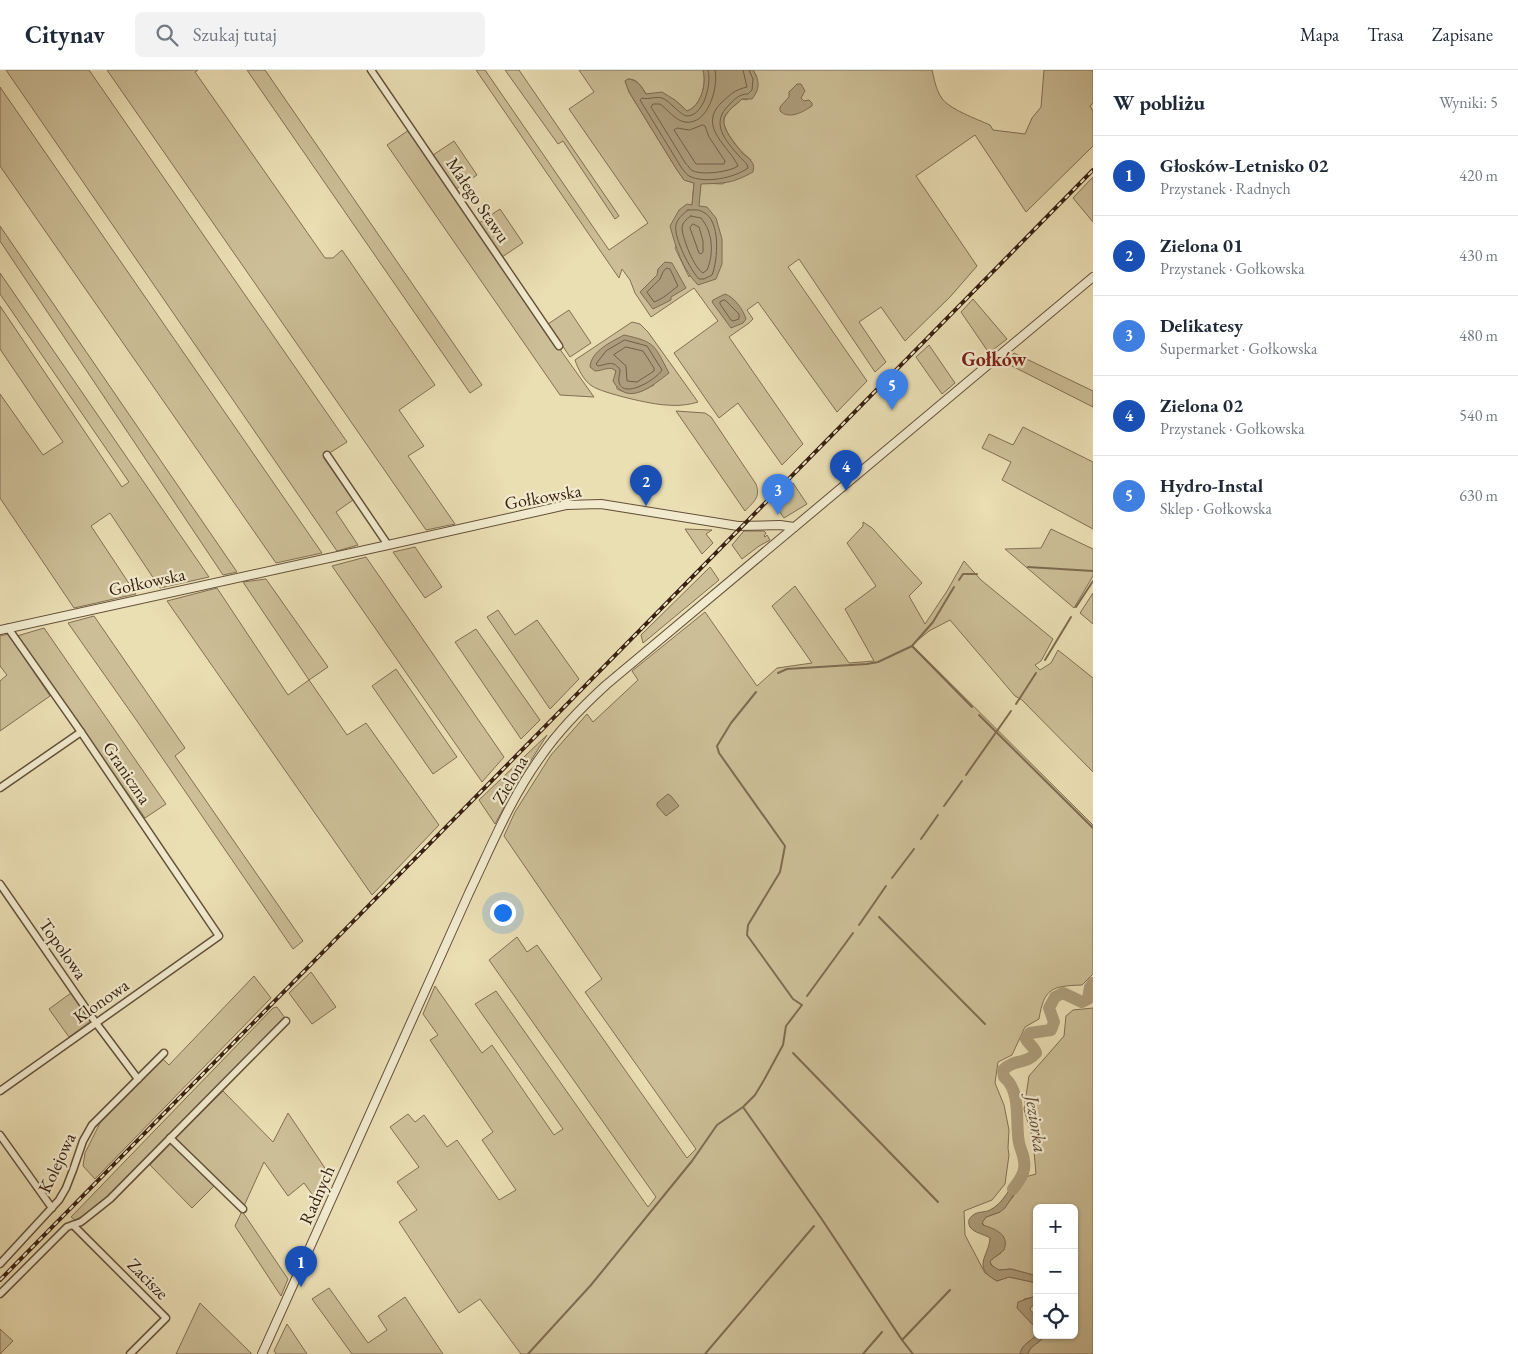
<!DOCTYPE html>
<html lang="pl">
<meta charset="utf-8">
<style>
:root{--surface:#fff;--page:#f2f2f3;--text:#1f2937;--muted:#747a83;--line:#e0e1e3;--accent:#8f2418}
body{margin:0;font-family:"EB Garamond",serif;background:var(--page);color:var(--text)}
.controls{position:absolute;right:15px;bottom:15px;display:grid;overflow:hidden;border-radius:8px;box-shadow:0 1px 4px #0004}
.controls button{width:45px;height:45px;display:grid;place-items:center;padding:0;border:0;border-bottom:1px solid var(--line);background:var(--surface);color:var(--text);font:25px sans-serif}
.you{position:absolute;left:502px;top:842px;width:18px;height:18px;margin:-12px;border:4px solid #fff;border-radius:50%;background:#1a73e8;box-shadow:0 0 0 8px #1a73e833}
.badge{display:grid;place-items:center;width:32px;height:32px;border-radius:50%;background:var(--accent);color:#fff;font-size:16px;font-weight:700}
.pin{position:absolute;translate:-50% -41px;filter:drop-shadow(0 1px 2px #0008)}
.pin::after{content:'';position:absolute;top:26px;width:18px;height:15px;background:inherit;clip-path:polygon(0 0,100% 0,50% 100%)}
.list{margin:0;padding:0;list-style:none}
h2{display:flex;justify-content:space-between;align-items:center;height:65px;margin:0;padding:0 20px;font-size:21px}
h2 small{font-size:16px;font-weight:400;color:var(--muted)}
.list li{display:grid;grid-template-columns:32px 1fr auto;gap:15px;align-items:center;box-sizing:border-box;height:80px;padding:0 20px;border-top:1px solid var(--line)}
.list b{display:block;font-size:19px;white-space:nowrap}
.list p{margin:0;font-size:16px;white-space:nowrap;color:var(--muted)}
.list em{font-size:16px;font-style:normal;color:var(--muted)}
.icon{flex:none;width:28px;height:28px;fill:none;stroke:currentColor;stroke-width:2;stroke-linecap:round;stroke-linejoin:round}
.map{position:relative;flex:none;width:1093px;height:1284px;overflow:hidden}
header{display:flex;align-items:center;gap:30px;box-sizing:border-box;height:70px;padding:0 25px;background:var(--surface);border-bottom:1px solid var(--line)}
header strong{font-size:24px}
nav{display:flex;gap:28px;margin-inline-start:auto;font-size:18px}
.search{width:350px;height:45px;background:var(--page);display:flex;align-items:center;gap:12px;box-sizing:border-box;padding:0 18px;border-radius:8px;color:var(--muted);font-size:19px}
main{display:flex}
aside{flex:1;background:var(--surface)}
.map>svg:first-child{display:block}
.green{fill:#ccbe97;stroke:#826f54;fill-rule:evenodd}
.water{fill:#ad9d7c;stroke:#7e6b51}
.lines{fill:none;stroke-linecap:round;stroke-linejoin:round}
.shore{stroke:#725e46;stroke-width:1}
.stream{stroke:#7e6b51;stroke-width:2}
.river{stroke:#ad9d7c;stroke-width:12}
.minor-casing{stroke:#645039;stroke-width:9}
.tertiary-casing{stroke:#645039;stroke-width:10}
.minor{stroke:#f1eace;stroke-width:6}
.tertiary{stroke:#f1eace;stroke-width:8}
.rail-casing{stroke:#382010;stroke-width:4}
.rail{stroke:#f1eace;stroke-width:2;stroke-dasharray:5.5;stroke-linecap:butt}
.labels{text-anchor:middle;stroke-width:4.5;stroke-linejoin:round;paint-order:stroke}
.street-label{font-size:18px;fill:#382010;stroke:#f1eace}
.water-label{font-size:19px;font-style:italic;fill:#614c36;stroke:#f1eace}
.quarter-label{font-size:20px;font-weight:bold;fill:#7a1f14;stroke:#f1eace}
</style>
<header>
<strong>Citynav</strong>
<div class="search"><svg class="icon" aria-label="search" viewBox="0 0 24 24"><circle cx="10" cy="10" r="6"/><path d="M15 15l6 6"/></svg>Szukaj tutaj</div>
<nav><a>Mapa</a><a>Trasa</a><a>Zapisane</a></nav>
</header>
<main>
<div class="map">
<svg width="1093" height="1284" viewBox="0 0 1093 1284">
<rect width="100%" height="100%" fill="#eadeb3"/>
<filter id="stains"><feTurbulence type="fractalNoise" baseFrequency=".004" numOctaves="4"/><feColorMatrix values="0 0 0 0 .2 0 0 0 0 .09 0 0 0 0 .02 0 0 0 .5 -.17"/></filter>
<radialGradient id="worn" r=".72"><stop offset=".6" stop-color="#630" stop-opacity="0"/><stop offset="1" stop-color="#630" stop-opacity=".3"/></radialGradient>
<g class="green">
<path d="M6 0H89L347 372 323 387 353 430 336 442 358 475 337 481Z"/>
<path d="M107 0H198L195 2 325 188H333L342 180 435 315 399 340 424 376 408 386 455 454 426 460Z"/>
<path d="M247 0H265L482 315 470 323Z"/>
<path d="M476 0H485L609 180 648 153 569 39 594 22 579 0H703C707 14 701 36 687 41L675 30 646 24C641 16 638 9 628 9L625 11 629 22 677 100 684 110 694 113 692 135 675 178 689 207 701 113 723 114 751 90C743 84 722 61 724 50 725 42 737 34 742 29L747 30 757 7 753 0H932C934 9 936 19 941 27 948 39 977 49 990 55L993 60 1025 64 1032 48 1041 37 1044 0H1093V33L1090 36 1093 41V76L1026 142 975 65 916 106 977 196 950 227 905 271 881 237 859 252 886 292 875 302 799 189 788 197 867 311 837 342 758 232 747 240 753 249 749 253 729 267 803 374 782 395 738 333 719 348 674 283 718 251 694 218 651 247 635 223 630 210 622 199 619 208Z"/>
<path d="M505 0H519L619 146 615 149 563 71 558 74Z"/>
<path d="M0 17 322 483 276 493 0 96Z"/>
<path d="M409 60 544 257 594 327 560 325 387 75Z"/>
<path d="M454 71 477 105 456 119 433 85Z"/>
<path d="M1093 107V152L1073 128Z"/>
<path d="M500 139 523 173 502 187 479 153Z"/>
<path d="M0 156 237 502 223 505 0 171Z"/>
<path d="M0 203 209 507 160 518 110 443 91 456 136 524 74 538 0 428V324L43 385 63 372 0 279V236L122 417 129 412 0 224Z"/>
<path d="M973 229 1007 269 989 283 961 242Z"/>
<path d="M569 240 591 273 570 287 548 254Z"/>
<path d="M632 252 640 254 648 262 698 332C688 335 678 336 667 335 653 335 602 323 592 316 584 311 578 299 575 290ZM611 297 654 315C641 322 631 326 617 319L616 301Z"/>
<path d="M929 275 955 313 942 324 916 287Z"/>
<path d="M1014 283 1093 321V337L1008 294 1007 291Z"/>
<path d="M676 341 705 343 711 347 756 414C761 428 753 432 745 441Z"/>
<path d="M1023 357 1093 392V459L1002 410 1011 392 982 378 989 364 1013 375Z"/>
<path d="M793 413 807 434 784 448 773 432Z"/>
<path d="M863 452 872 458 922 513 909 526 925 554 947 521 964 491 981 510 1053 569 1041 591 1035 595 1040 600 1051 593 1058 580 1093 608V702L1022 630 1015 626 950 550 929 561 912 575 1093 755V904L1082 915C1052 916 1044 918 1039 949L1025 957 1012 985 998 992 995 1013 1004 1035 1009 1060 1008 1078 1009 1085 1005 1114 992 1130 964 1141 965 1165 985 1203 997 1211 1009 1207 1037 1213V1224L1033 1227 1024 1229 1017 1238 1037 1259V1265C1030 1272 1022 1274 1020 1284H521L480 1229 459 1243 399 1152 417 1140 397 1112 419 1097 390 1057 408 1044 415 1052 424 1045 447 1077 457 1070 499 1130 516 1120 482 1070 493 1062 430 970 438 965 423 944 435 916 482 983 492 975 554 1065 563 1059 475 934 496 921 648 1137 656 1127 489 890 517 867 527 882 537 875 687 1088 696 1079 585 922 602 909 504 766 515 742 551 685 587 644 593 652 638 610 632 601 705 542 757 616 777 598 812 593 772 536 795 516 849 593 874 591 845 539 876 516 847 473 863 456Z"/>
<path d="M685 459 712 460 706 464 713 473 702 484Z"/>
<path d="M1051 459 1093 479V506L1074 538 1005 479 1041 478Z"/>
<path d="M744 461H764L766 463 764 466 765 467 767 465 770 470 759 476 742 489 732 475Z"/>
<path d="M415 477 442 517 425 528 393 482Z"/>
<path d="M366 487 504 687 482 712 332 496Z"/>
<path d="M710 497 719 510 643 573 641 565Z"/>
<path d="M266 509 328 597 309 610 347 665 366 653 439 755 372 825 167 531 217 518 288 625 309 610 243 512Z"/>
<path d="M1093 523V554L1080 543Z"/>
<path d="M498 540 515 565 537 550 579 609 550 639 487 547Z"/>
<path d="M94 546 185 678 175 686 303 871 293 879 137 651 68 553Z"/>
<path d="M44 558 166 734 145 748 17 566Z"/>
<path d="M476 559 540 650 521 669 455 572Z"/>
<path d="M8 564 50 626 0 661V611L7 605 0 596V566Z"/>
<path d="M396 599 457 687 433 704 372 616Z"/>
<path d="M547 665 520 708 495 754 479 730Z"/>
<path d="M311 902 336 937 312 954 289 923Z"/>
<path d="M254 906 271 928 95 1109 83 1096 85 1083 100 1053 163 989 169 995Z"/>
<path d="M71 923 91 951 69 967 49 939Z"/>
<path d="M277 937 285 948 94 1140 75 1150 71 1147 273 938Z"/>
<path d="M1093 938V1284H1028C1030 1274 1041 1274 1044 1265H1074V1138H1037V1206L1011 1199 999 1200 994 1198 989 1191 1001 1183 982 1152 986 1147 1000 1142 1013 1127 1025 1107 1036 1104 1033 1070 1024 1039 1029 1006 1064 966 1066 946 1073 940Z"/>
<path d="M223 1021 273 1072 288 1043 331 1107 320 1135 304 1113 288 1126 264 1092 244 1136 176 1068Z"/>
<path d="M171 1073 215 1115 192 1138 150 1095Z"/>
<path d="M242 1141 288 1209 281 1226 235 1156Z"/>
<path d="M329 1218 368 1273 387 1260 378 1246 405 1227 443 1284H352L312 1229Z"/>
<path d="M200 1233 252 1284H176Z"/>
<path d="M287 1254 307 1284H276L274 1281Z"/>
<path d="M0 1259 13 1271 0 1284Z"/>
</g>
<g class="water">
<path d="M703 0H753C760 11 760 19 752 29H742C737 34 729 39 725 46 719 56 736 75 742 83 745 86 749 87 751 91 754 94 754 98 753 102 731 114 725 113 701 114L699 136 707 137 716 148 722 169V194L716 209 698 215C682 199 676 178 670 156L679 140 687 134 692 135 694 113 684 110 677 100 629 22 625 11 628 9C638 10 641 16 646 24L662 22 675 30 687 41C701 36 707 14 703 0Z"/>
<path d="M797 14H801L805 21 801 28 804 31 809 30 812 33V36C803 42 789 50 780 41V37L789 27V22Z"/>
<path d="M665 192 672 193 686 218 671 227V230L653 239 640 222 657 205 658 199Z"/>
<path d="M725 224C734 227 743 239 746 249L743 253 731 258 712 232 713 230Z"/>
<path d="M624 265C656 272 654 275 669 303 653 315 628 338 613 311L616 301C610 295 603 301 595 301L590 297C591 281 611 272 624 265Z"/>
<path d="M668 724 671 726 679 736 666 746 657 736V733Z"/>
<path d="M1019 1103 1025 1107 1005 1138 1000 1142 986 1147 982 1153 983 1155C995 1159 1010 1164 1004 1180L990 1191 991 1195 999 1200 1011 1199 1037 1206V1213L1009 1207 997 1211C971 1197 989 1186 990 1168 984 1164 974 1163 970 1157 968 1153 968 1149 972 1146 977 1141 984 1143 990 1140 1003 1134 1012 1115 1019 1103Z"/>
<path d="M1037 1224V1233L1031 1237 1030 1240 1037 1246V1259L1017 1238 1018 1232 1033 1227Z"/>
<path d="M1037 1265H1044C1041 1274 1030 1274 1028 1284H1020C1022 1274 1031 1271 1037 1265Z"/>
</g>
<g class="lines">
<g class="shore">
<path d="M708 0C712 13 704 46 687 46 681 46 670 31 662 28 656 26 649 30 642 28L640 30 681 97C684 101 686 104 689 106 705 114 734 108 748 98 747 92 743 91 739 86 725 70 710 53 729 35 735 29 739 24 748 24L752 20 753 9 749 0"/>
<path d="M715 0C719 16 708 56 685 52 676 51 667 39 660 34H653L651 37 686 94C687 94 691 100 691 100 700 106 730 102 738 96 730 77 697 57 721 33 731 24 734 20 747 17L743 0"/>
<path d="M703 55 705 56 709 67 725 91 724 94H696L674 60 677 58 689 60Z"/>
<path d="M688 140C694 140 698 139 703 142 721 150 718 190 712 205L704 209H699C691 201 673 167 676 155 677 149 683 144 688 140Z"/>
<path d="M691 146 701 148C713 162 714 184 707 200L703 203C694 198 683 169 682 159 682 153 686 149 691 146Z"/>
<path d="M693 154 699 157 703 171V182L701 184 699 183 690 158Z"/>
<path d="M667 198 670 199 678 216C670 222 663 229 654 232L647 222 660 209 663 202Z"/>
<path d="M725 230 739 244V249L733 251 731 250 720 234V232Z"/>
<path d="M625 270 647 276 662 300C657 309 623 330 619 312 618 309 620 304 620 300 614 290 608 294 598 296L596 294 606 281Z"/>
<path d="M626 277 643 281 654 298V301L637 312 627 311 626 296 614 285Z"/>
</g>
<g class="stream">
<path d="M1028 497 1093 501"/>
<path d="M959 510 963 504H977"/>
<path d="M1076 537 1093 511"/>
<path d="M912 576 933 552 954 517"/>
<path d="M1045 590 1071 547"/>
<path d="M778 603 787 599 867 594 878 592 912 576 972 637"/>
<path d="M756 622 731 653 717 676 719 683 785 776 780 802 748 855 747 865 793 929 802 935 786 956 783 975 764 1010 755 1025 743 1037 821 1148 902 1270 950 1220"/>
<path d="M1016 634 1036 603"/>
<path d="M979 645 1093 758"/>
<path d="M966 705 1011 641"/>
<path d="M944 736 962 711"/>
<path d="M921 769 938 745"/>
<path d="M892 808 914 779"/>
<path d="M879 847 985 954"/>
<path d="M859 855 886 816"/>
<path d="M807 926 853 863"/>
<path d="M793 983 938 1132"/>
<path d="M902 1270 913 1284"/>
<path d="M528 1284 591 1215 692 1091 717 1055 743 1037"/>
<path d="M705 1284 814 1156"/>
<path d="M863 1284 882 1262"/>
</g>
<path class="river" d="M1013 1119C1018 1112 1023 1107 1024 1099 1026 1088 1021 1082 1019 1073 1015 1053 1022 1022 1004 1007L1003 1000C1015 988 1026 995 1036 983 1034 976 1029 975 1026 969L1030 963 1051 960 1054 952 1049 938 1055 927 1063 923 1082 932 1088 929 1090 917 1093 913"/>
<defs>
<g id="minor">
<path d="M371 0 559 276"/>
<path d="M327 385 388 475"/>
<path d="M0 718 81 662"/>
<path d="M0 814 96 953 138 1009"/>
<path d="M0 1021 219 866 81 662 8 558"/>
<path d="M0 1065 52 1138"/>
<path d="M170 1068 243 1139"/>
<path d="M73 1155 166 1248 130 1284"/>
<path d="M0 1194 59 1130 66 1118 73 1100 83 1071 92 1055 164 983"/>
<path d="M0 1224 67 1157 81 1152 110 1129 286 951"/>
</g>
<g id="tertiary">
<path d="M0 560 388 475 566 435 601 434 738 456 780 455 794 457"/>
<path d="M262 1284 469 823C491 777 511 727 542 685 560 659 582 637 606 615L1093 207"/>
</g>
</defs>
<use href="#minor" class="minor-casing"/>
<use href="#tertiary" class="tertiary-casing"/>
<use href="#minor" class="minor"/>
<use href="#tertiary" class="tertiary"/>
<defs>
<path id="rail" d="M0 1210 1093 100"/>
</defs>
<use href="#rail" class="rail-casing"/>
<use href="#rail" class="rail"/>
</g>
<g class="labels">
<g class="street-label">
<text transform="translate(478 130) rotate(56)" y="6">Małego Stawu</text>
<text transform="translate(543 427) rotate(-10)" y="6">Gołkowska</text>
<text transform="translate(147 512) rotate(-12)" y="6">Gołkowska</text>
<text transform="translate(127 703) rotate(56)" y="6">Graniczna</text>
<text transform="translate(510 710) rotate(-60)" y="6">Zielona</text>
<text transform="translate(63 879) rotate(55)" y="6">Topolowa</text>
<text transform="translate(101 931) rotate(-35)" y="6">Klonowa</text>
<text transform="translate(57 1093) rotate(-65)" y="6">Kolejowa</text>
<text transform="translate(317 1125) rotate(-66)" y="6">Radnych</text>
<text transform="translate(148 1209) rotate(45)" y="6">Zacisze</text>
</g>
<g class="water-label">
<text transform="translate(1037 1054) rotate(81)" y="7">Jeziorka</text>
</g>
<g class="quarter-label">
<text x="994" y="296">Gołków</text>
</g>
</g>
<rect width="100%" height="100%" filter="url(#stains)"/>
<rect width="100%" height="100%" fill="url(#worn)"/>
</svg>
<div class="controls">
<button>+</button>
<button>−</button>
<button><svg class="icon" aria-label="locate" viewBox="0 0 24 24"><circle cx="12" cy="12" r="6"/><path d="M12 2v4M12 18v4M2 12h4M18 12h4"/></svg></button>
</div>
<div class="you"></div>
<div class="pin badge" style="left:301px;top:1217px;background:#1a4fb4">1</div>
<div class="pin badge" style="left:646px;top:436px;background:#1a4fb4">2</div>
<div class="pin badge" style="left:778px;top:445px;background:#3f7fe0">3</div>
<div class="pin badge" style="left:846px;top:421px;background:#1a4fb4">4</div>
<div class="pin badge" style="left:892px;top:340px;background:#3f7fe0">5</div>
</div>
<aside>
<h2>W pobliżu<small>Wyniki: 5</small></h2>
<ul class="list">
<li><span class="badge" style="background:#1a4fb4">1</span><div><b>Głosków-Letnisko 02</b><p>Przystanek · Radnych</p></div><em>420 m</em></li>
<li><span class="badge" style="background:#1a4fb4">2</span><div><b>Zielona 01</b><p>Przystanek · Gołkowska</p></div><em>430 m</em></li>
<li><span class="badge" style="background:#3f7fe0">3</span><div><b>Delikatesy</b><p>Supermarket · Gołkowska</p></div><em>480 m</em></li>
<li><span class="badge" style="background:#1a4fb4">4</span><div><b>Zielona 02</b><p>Przystanek · Gołkowska</p></div><em>540 m</em></li>
<li><span class="badge" style="background:#3f7fe0">5</span><div><b>Hydro-Instal</b><p>Sklep · Gołkowska</p></div><em>630 m</em></li>
</ul>
</aside>
</main>
